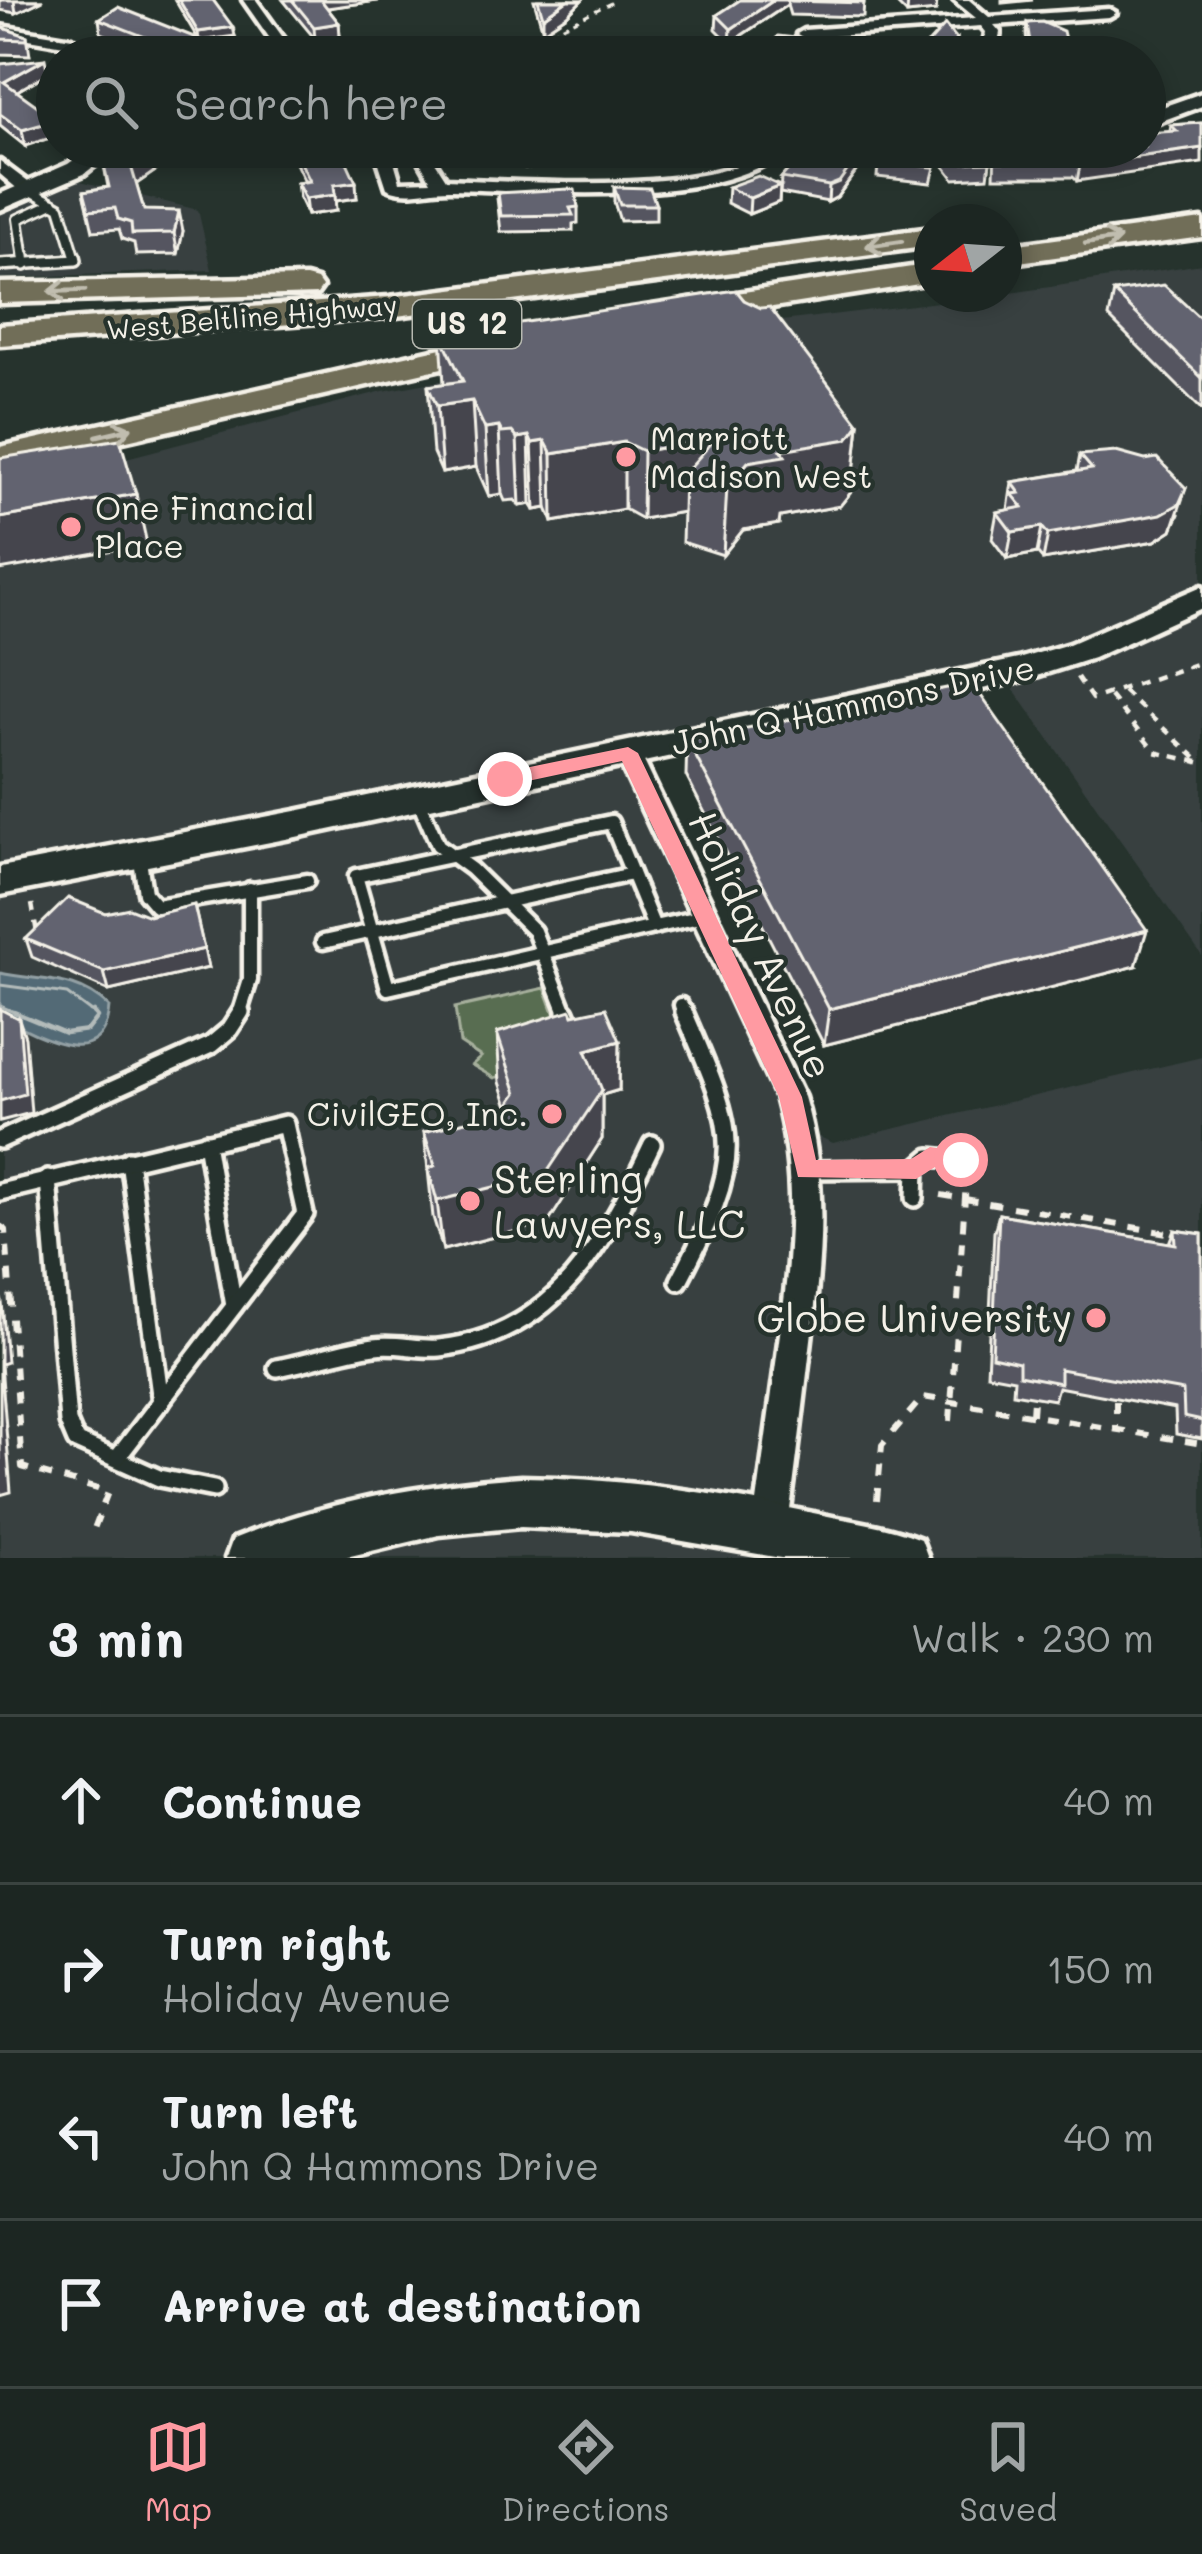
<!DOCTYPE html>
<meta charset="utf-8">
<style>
:root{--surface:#1c2622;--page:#29322f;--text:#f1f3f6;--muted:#a0a5a5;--line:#3a4340;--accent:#ff9aa2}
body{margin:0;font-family:Mali,sans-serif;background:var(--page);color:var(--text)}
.compass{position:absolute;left:914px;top:204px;width:108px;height:108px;border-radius:50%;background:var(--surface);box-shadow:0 6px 18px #0003;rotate:253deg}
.stop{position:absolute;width:36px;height:36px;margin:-27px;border:9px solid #ff9aa2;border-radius:50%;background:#fff}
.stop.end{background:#ff9aa2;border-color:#fff;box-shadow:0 3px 12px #0008}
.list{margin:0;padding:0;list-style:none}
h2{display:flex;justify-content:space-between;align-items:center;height:156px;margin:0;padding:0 48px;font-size:51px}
h2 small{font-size:39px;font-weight:400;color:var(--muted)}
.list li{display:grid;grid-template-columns:78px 1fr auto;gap:36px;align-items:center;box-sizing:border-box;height:168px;padding:0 48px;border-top:3px solid var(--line)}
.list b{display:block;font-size:45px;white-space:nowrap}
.list p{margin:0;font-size:39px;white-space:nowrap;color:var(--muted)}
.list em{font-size:39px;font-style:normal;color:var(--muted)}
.icon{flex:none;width:66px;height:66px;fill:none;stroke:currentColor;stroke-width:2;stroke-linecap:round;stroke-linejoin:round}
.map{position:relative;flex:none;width:1202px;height:1558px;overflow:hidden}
.search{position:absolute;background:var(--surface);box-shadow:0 6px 18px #0003;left:36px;right:36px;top:36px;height:132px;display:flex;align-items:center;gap:30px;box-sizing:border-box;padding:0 42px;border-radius:66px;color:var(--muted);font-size:45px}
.sheet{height:828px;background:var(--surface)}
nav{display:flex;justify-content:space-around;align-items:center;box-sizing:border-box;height:168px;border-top:3px solid var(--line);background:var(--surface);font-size:33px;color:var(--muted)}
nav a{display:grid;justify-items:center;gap:6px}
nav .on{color:var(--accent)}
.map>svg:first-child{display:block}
.built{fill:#384141}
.green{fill:#586d51;stroke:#a6af9c;stroke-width:3}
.water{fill:#526a76;stroke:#93a0a4;stroke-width:3}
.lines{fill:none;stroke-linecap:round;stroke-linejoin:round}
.shore-far1{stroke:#b3bbba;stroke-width:3}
.shore{stroke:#b3bbba;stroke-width:4.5}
.lane-far3-casing{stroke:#f4f1e8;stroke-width:14}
.lane-far2-casing{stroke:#f4f1e8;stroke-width:16}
.lane-far1-casing{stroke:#f4f1e8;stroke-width:21}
.lane-casing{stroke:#f4f1e8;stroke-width:24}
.street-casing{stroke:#f4f1e8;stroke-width:9}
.secondary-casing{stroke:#f4f1e8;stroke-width:9}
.highway-casing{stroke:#f4f1e8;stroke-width:9}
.path-far2{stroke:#f4f1e8;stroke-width:3;stroke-dasharray:6 6;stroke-linecap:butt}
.path-far1{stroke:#f4f1e8;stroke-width:4.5;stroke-dasharray:9 9;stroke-linecap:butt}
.path{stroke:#f4f1e8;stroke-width:6;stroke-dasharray:12 12;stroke-linecap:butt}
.lane-far3{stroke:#26332d;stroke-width:8}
.lane-far2{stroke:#26332d;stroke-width:9}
.lane-far1{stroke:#26332d;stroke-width:12}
.lane{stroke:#26332d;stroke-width:15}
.street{fill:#26332d;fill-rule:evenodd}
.secondary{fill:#26332d;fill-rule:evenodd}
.highway{fill:#716e59;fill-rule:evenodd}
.wall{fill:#545560;stroke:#f4f1e8;stroke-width:3}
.shaded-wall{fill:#45454e;stroke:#f4f1e8;stroke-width:3}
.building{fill:#626370;stroke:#f4f1e8;stroke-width:3}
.oneway{stroke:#c0bdaf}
.route{fill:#ff9aa2}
.poi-dot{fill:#ff9aa2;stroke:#26332d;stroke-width:4.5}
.labels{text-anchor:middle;stroke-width:9;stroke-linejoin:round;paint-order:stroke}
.far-street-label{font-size:27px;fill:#f4f1e8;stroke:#26332d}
.shield{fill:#26332d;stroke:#b6b8b0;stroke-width:3}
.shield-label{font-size:30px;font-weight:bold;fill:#f4f1e8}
.poi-label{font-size:33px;fill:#f4f1e8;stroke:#26332d;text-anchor:start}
.street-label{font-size:33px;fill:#f4f1e8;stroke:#26332d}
.near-street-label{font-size:39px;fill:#f4f1e8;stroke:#26332d}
.near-poi-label{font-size:39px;fill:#f4f1e8;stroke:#26332d;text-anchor:start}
</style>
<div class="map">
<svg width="1202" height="1558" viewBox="0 0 1202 1558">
<rect width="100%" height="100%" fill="#26332d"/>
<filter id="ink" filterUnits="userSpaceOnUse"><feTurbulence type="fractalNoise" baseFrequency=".00833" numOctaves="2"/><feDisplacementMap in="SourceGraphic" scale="24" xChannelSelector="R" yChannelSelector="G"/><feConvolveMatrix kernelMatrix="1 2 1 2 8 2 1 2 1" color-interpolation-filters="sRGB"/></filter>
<g filter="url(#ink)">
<g class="built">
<path d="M60 176 198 210 212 270 0 278V203Z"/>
<path d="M1202 264V956L1003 674 630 753 801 1129 833 1143 1202 1057V1558H0V491L383 391 774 322 1004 294Z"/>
</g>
<path class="green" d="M545 988 562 1034 527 1069 494 1078 472 1065 481 1057 460 1043 455 1008Z"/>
<path class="water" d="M0 973C42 982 76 975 109 1007 104 1077 34 1033 0 1016Z"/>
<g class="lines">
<g class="shore-far1">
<path d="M0 985 67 994 95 1015"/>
<path d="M0 1006 21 1015"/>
</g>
<path class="shore" d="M14 1012 65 1033 87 1030 97 1017 93 1012"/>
<defs>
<g id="lane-far3">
<path d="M26 188 60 207 76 259"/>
<path d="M24 259 18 219 53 203"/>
</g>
<g id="lane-far2">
<path d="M24 256 25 265"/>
<path d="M0 265 76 260 75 256"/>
</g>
<g id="lane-far1">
<path d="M418 799 438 845 471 869 534 931 567 1015"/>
<path d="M611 822 654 927 388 988 356 876Z"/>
<path d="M139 854 145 893 156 906 307 881"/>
<path d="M654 927 704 916"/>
<path d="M323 942 632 874"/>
<path d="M681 1005 685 1015"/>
<path d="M239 1015 250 980V889"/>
</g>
<g id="lane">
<path d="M566 1012 571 1024"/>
<path d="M0 1140 211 1045 230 1029 241 1012"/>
<path d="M206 1142 234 1306"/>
<path d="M129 1160 161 1402"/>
<path d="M806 1170 916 1169 930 1157 961 1160"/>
<path d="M48 1179 68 1422 76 1441 159 1478 214 1489"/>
<path d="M0 1192 285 1124 305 1214 118 1457"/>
<path d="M915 1198 916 1169"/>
<path d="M679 1281C745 1155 740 1140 684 1012"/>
<path d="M277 1368C310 1362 342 1350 375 1346 397 1343 418 1350 439 1348 557 1335 606 1240 652 1144"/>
</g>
<g id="street">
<path d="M243 0H256L297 57H283Z"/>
<path d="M954 0H969L989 17 1109 9 1116 13 1109 17 994 25 1000 32 996 57H982L986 32 981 26 804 38 797 34 804 30 976 18Z"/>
<path d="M0 26 72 38 114 57H95L64 45 0 34Z"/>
<path d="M399 147 428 151 446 179C521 182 598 187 673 179 698 176 724 172 747 162 764 155 770 147 790 147 721 210 541 191 452 189 429 188 409 198 387 188L377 157 389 148ZM397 156 418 158 431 181 400 182 393 158Z"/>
<path d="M0 161 32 185V191H20L0 174Z"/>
<path d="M628 745 640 753 804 1097C830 1184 820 1267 809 1356 802 1415 795 1473 787 1532L782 1544 770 1549 758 1544 753 1532C761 1473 769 1415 777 1356 789 1268 800 1185 776 1097L616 753Z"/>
</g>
<g id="secondary">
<path d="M365 46 434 51 444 57H274L284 51Z"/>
<path d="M1202 93V106L1145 127V113Z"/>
<path d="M92 147H118L84 174 0 210V194L68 164Z"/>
<path d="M1202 586V608L1093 658 1024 680 296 837 0 895V867L296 811 1018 659 1069 644Z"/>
<path d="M521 1477C620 1478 716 1493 813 1513 849 1521 887 1525 921 1539L928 1558H781L631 1532 521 1527 439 1535 342 1558H226L233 1539C323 1502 424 1484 521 1477Z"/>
</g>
<g id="highway">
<path d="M1202 219V237L1004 264V246Z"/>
<path d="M932 228V246L389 317 0 345V325L389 297Z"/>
<path d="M932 264V282L683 321 667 311 683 301Z"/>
<path d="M306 277 317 280 322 287 317 294 0 303V283Z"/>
<path d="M500 335 512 338 517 345 512 352 0 469V447Z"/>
</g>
</defs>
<use href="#lane-far3" class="lane-far3-casing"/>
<use href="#lane-far2" class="lane-far2-casing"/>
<use href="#lane-far1" class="lane-far1-casing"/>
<use href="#lane" class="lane-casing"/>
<use href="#street" class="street-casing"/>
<use href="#secondary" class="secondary-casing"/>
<use href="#highway" class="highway-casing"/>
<path class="path-far2" d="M526 57 559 28 613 2"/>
<g class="path-far1">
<path d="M1077 677 1092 699 1202 662"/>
<path d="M1123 691 1198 760"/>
<path d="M1110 696 1155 752 1202 763"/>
<path d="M32 904 37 933"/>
</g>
<g class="path">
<path d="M941 1195 1179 1235"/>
<path d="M0 1226 6 1230 22 1467 108 1492 92 1534"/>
<path d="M1116 1401V1430"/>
<path d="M1032 1415 1033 1400"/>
<path d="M950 1421 966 1182"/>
<path d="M877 1500 882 1445 923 1397 1202 1444"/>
</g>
<use href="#lane-far3" class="lane-far3"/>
<use href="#lane-far2" class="lane-far2"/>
<use href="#lane-far1" class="lane-far1"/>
<use href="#lane" class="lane"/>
<use href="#street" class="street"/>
<use href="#secondary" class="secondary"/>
<use href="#highway" class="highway"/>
</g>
<g class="wall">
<path d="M0 0H43L16 13 0 10Z"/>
<path d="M175 0H213L235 36 203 41 206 56 202 57H161L101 33 99 19 198 39Z"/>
<path d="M283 0H384L327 8 339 23 340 36 315 39Z"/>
<path d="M534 0H582L567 15 543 31Z"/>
<path d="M740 0H864L863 17 790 15 787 5 730 43 716 29 717 15Z"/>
<path d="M893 0H937L936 11 907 14Z"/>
<path d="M1027 23 1068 52 1067 57H1024L1028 52 1026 34Z"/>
<path d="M0 27 27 36 30 55 0 54Z"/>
<path d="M928 44 955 54 952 57H927Z"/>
<path d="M0 64 48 73 17 91 25 146 0 126Z"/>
<path d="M1202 123 1077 181 1073 177H994L995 149 1145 147 1170 131 1171 125Z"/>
<path d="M118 147H180L164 165 136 184 144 210 183 231 178 254 136 255 134 243 122 239 119 229 93 231 84 191 108 187 103 160Z"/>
<path d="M288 147H340L357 198 335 201 336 211 307 215 299 198 297 183 305 182Z"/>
<path d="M521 147H541L542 167 525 168Z"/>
<path d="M808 147H869L868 155 837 197 828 202 780 193 781 178Z"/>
<path d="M943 147 990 162 988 177 954 179 941 162Z"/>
<path d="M879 153 936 163 931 183 877 177Z"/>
<path d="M780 186 779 202 749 214 727 203 728 187Z"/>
<path d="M614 187 656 205V220L620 221 614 202Z"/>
<path d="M497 198 578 207V223L573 224V231L501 232Z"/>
<path d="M1114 292 1202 320V410L1109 317Z"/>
<path d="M744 300 859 424 852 491 840 506 780 517 779 524 743 530 723 555 682 542 683 512 642 519 624 509 553 522 547 508 535 510 531 504 520 506 515 500 505 501 502 494 489 496 476 467 442 473 433 453 428 386 444 384 441 335Z"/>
<path d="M1080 455 1179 514 1172 530 1155 541 1043 560 1037 553 1007 559 992 539 997 512 1008 510 1012 482 1077 471Z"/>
<path d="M687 740 1136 966 824 1045 686 776Z"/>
<path d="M194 905 208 968 109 991 32 957 26 939 105 913 149 916Z"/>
<path d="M573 1015 620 1041 619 1090 602 1095V1139L548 1223 443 1250 433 1217 424 1132 504 1111 508 1106 500 1082 497 1033Z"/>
<path d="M999 1214 1170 1243 1175 1230 1202 1234V1439L1176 1434 1175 1409 1058 1387 1054 1400 1013 1393 1014 1379 987 1374 994 1232Z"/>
</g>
<g class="shaded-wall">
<path d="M14 0H43L16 13Z"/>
<path d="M319 0H384L320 9Z"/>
<path d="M567 0H582L567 15 543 31V17Z"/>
<path d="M774 0H788L787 5 730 43 731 29Z"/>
<path d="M908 0H937L936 11 907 14Z"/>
<path d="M1002 0H1033L1002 3Z"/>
<path d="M339 23 340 36 315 39 314 27Z"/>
<path d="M233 27 235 36 199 41 198 32Z"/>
<path d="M813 40 810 57H802Z"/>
<path d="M957 40 955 54 952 57H941Z"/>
<path d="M204 41 206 56 179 57 178 50Z"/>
<path d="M1068 52 1067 57H1050L1052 54Z"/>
<path d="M45 59 48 73 7 97 4 82Z"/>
<path d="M57 120V136L25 146 22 130Z"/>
<path d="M157 147H180L164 165 134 186 131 166Z"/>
<path d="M864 147H869L868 155 837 197 828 202 829 186Z"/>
<path d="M1202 148V163L1077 181 1080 165Z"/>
<path d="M356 182 357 198 335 201 334 185Z"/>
<path d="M780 186 779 202 749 214 750 198Z"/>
<path d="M335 195 336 211 307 215 305 199Z"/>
<path d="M179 211 183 231 178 254 174 233Z"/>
<path d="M472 401 476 467 442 473 437 406Z"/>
<path d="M859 424 852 491 840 506 780 517 779 524 743 530 723 555 727 487 748 462Z"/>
<path d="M499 427 502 494 489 496 485 429Z"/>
<path d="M529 436 531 504 520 506 517 438Z"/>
<path d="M715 439 684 474 683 512 642 519 643 451Z"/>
<path d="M545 441 547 508 535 510 532 443Z"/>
<path d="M624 442V509L553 522 552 454Z"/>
<path d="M1186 488 1172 530 1155 541 1043 560 1048 534Z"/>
<path d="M136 494 147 544 0 570V518Z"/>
<path d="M1042 527 1037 553 1007 559 1012 532Z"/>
<path d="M1147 930 1136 966 824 1045 829 1009Z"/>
<path d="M204 949 208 968 109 991 104 972Z"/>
<path d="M19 1019 25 1037 31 1113 0 1121V1101Z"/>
<path d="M620 1041 619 1090 602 1095V1139L548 1223 443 1250 437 1201 586 1050Z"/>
<path d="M0 1296 2 1302 7 1362 1 1364 11 1492 0 1495Z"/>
</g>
<g class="building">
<path d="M179 0H213L233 27 198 32Z"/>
<path d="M292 0H321L339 23 314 27Z"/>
<path d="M538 0H567L543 17Z"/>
<path d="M740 0H774L731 29 717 15Z"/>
<path d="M791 0H864V3L791 1Z"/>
<path d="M118 7 204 41 178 50 99 19Z"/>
<path d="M1042 22 1063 31 1068 52 1052 54 1050 57H1024L1031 49 1027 23Z"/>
<path d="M945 25 957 40 939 57 928 44Z"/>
<path d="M0 27 27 36V40L0 39Z"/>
<path d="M778 36 813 40 802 57H761Z"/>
<path d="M60 47 82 57H63Z"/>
<path d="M45 59 4 82 57 120 22 130 0 114V64Z"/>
<path d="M1202 123V148L1080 165 1076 161 996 162 995 149 1145 147V133L1177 131 1171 125Z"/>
<path d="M118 147H157L131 166 144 210 179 211 174 233 132 234 131 223 118 219 115 208 89 210 84 191 109 187 103 160Z"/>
<path d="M293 147H340L356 182 334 185 335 195 305 199 297 183 310 181Z"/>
<path d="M523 147H541L542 151 524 152Z"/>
<path d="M808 147H864L839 182 829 186 781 178Z"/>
<path d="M899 147H938L933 167 878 161 879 153 898 151Z"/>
<path d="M943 147H978L990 162 957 163Z"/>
<path d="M758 176 780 186 750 198 728 187Z"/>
<path d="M614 187 650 188 656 205H620Z"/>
<path d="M569 189 575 190 578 207 570 208 573 215 501 216 498 193Z"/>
<path d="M1164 285 1202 320V378L1114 292Z"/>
<path d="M736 290 744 300 761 308 770 307 859 424 848 439 781 450 785 456 748 462 727 487 684 474 715 439 643 451 624 442 552 454 545 441 532 443 529 436 517 438 512 432 502 433 499 427 485 429 472 401 437 406 428 386 463 381 441 335Z"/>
<path d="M120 439 136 494 0 518V458Z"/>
<path d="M1116 452 1145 460 1157 458 1186 488 1179 504 1161 514 1048 534 1042 527 1012 532 997 512 1023 507 1012 494 1020 493 1012 482 1092 469 1080 455Z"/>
<path d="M972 683 1147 930 829 1009 687 740Z"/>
<path d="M68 898 105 913 129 908 149 916 194 905 204 949 104 972 26 939Z"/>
<path d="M606 1008 620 1041 586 1050 602 1090 546 1174 437 1201 428 1168 435 1166 424 1132 504 1111 517 1093 497 1033 571 1010 573 1015Z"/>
<path d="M0 1009 19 1019 25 1094 0 1101Z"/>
<path d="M999 1214 1176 1244 1175 1230 1202 1234V1421L1184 1417 1183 1391 1060 1369V1383L1019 1375V1362L992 1356Z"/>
</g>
<defs><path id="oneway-shaft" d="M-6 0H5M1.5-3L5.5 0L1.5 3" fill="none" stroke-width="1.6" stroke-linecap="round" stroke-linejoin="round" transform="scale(3)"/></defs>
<g class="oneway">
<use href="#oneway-shaft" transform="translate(1103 241) rotate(-8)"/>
<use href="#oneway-shaft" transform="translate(884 244) rotate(172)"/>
<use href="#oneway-shaft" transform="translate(67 291) rotate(178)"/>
<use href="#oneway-shaft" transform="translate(114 432) rotate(-13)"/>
</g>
</g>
<path class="route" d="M628 747 638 753 802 1097 816 1160 911 1159 930 1147 969 1153V1167H935L916 1179 798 1177 779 1097 622 761 505 786 495 779 505 772Z"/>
<g class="poi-dot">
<circle cx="626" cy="457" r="12"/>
<circle cx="71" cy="527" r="12"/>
<circle cx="552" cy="1114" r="12"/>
<circle cx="470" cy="1201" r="12"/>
<circle cx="1096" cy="1318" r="12"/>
</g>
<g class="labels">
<g class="far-street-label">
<text transform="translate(252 318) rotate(-5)" y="9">West Beltline Highway</text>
</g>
<rect class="shield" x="413" y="300" width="108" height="48" rx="9"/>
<g class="shield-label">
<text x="467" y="334">US 12</text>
</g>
<g class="poi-label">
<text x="650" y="450">Marriott<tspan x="650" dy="38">Madison West</tspan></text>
<text x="95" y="520">One Financial<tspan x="95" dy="38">Place</tspan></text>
<text x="528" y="1126" text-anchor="end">CivilGEO, Inc.</text>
</g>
<g class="street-label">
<text transform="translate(853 705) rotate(-12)" y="12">John Q Hammons Drive</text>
</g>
<g class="near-street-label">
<text transform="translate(761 945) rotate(65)" y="14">Holiday Avenue</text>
</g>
<g class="near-poi-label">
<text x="494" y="1193">Sterling<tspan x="494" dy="45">Lawyers, LLC</tspan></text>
<text x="1072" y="1332" text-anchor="end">Globe University</text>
</g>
</g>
</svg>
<svg class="compass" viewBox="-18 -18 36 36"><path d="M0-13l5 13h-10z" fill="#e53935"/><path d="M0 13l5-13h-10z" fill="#a0a5a5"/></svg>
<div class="stop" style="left:961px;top:1160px"></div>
<div class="stop end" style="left:505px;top:779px"></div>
<div class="search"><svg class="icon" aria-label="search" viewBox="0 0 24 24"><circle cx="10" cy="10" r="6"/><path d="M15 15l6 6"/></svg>Search here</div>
</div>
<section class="sheet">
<h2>3 min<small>Walk · 230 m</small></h2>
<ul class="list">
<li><svg class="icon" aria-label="ahead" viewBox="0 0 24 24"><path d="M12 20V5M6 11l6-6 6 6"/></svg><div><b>Continue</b></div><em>40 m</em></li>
<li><svg class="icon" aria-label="right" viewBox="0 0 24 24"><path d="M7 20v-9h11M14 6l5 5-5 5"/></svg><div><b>Turn right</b><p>Holiday Avenue</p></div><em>150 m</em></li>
<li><svg class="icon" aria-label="left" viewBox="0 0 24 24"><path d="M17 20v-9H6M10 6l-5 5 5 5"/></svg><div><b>Turn left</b><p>John Q Hammons Drive</p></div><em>40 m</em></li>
<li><svg class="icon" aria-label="arrive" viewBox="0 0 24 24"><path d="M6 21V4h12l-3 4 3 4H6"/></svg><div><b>Arrive at destination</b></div></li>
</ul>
</section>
<nav>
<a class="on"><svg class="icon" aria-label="map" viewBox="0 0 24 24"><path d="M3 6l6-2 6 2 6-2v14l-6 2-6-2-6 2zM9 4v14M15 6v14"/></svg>Map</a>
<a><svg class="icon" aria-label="directions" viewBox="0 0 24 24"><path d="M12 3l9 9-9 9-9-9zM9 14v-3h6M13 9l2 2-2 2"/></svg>Directions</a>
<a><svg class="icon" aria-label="saved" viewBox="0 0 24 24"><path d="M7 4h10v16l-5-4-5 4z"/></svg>Saved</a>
</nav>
